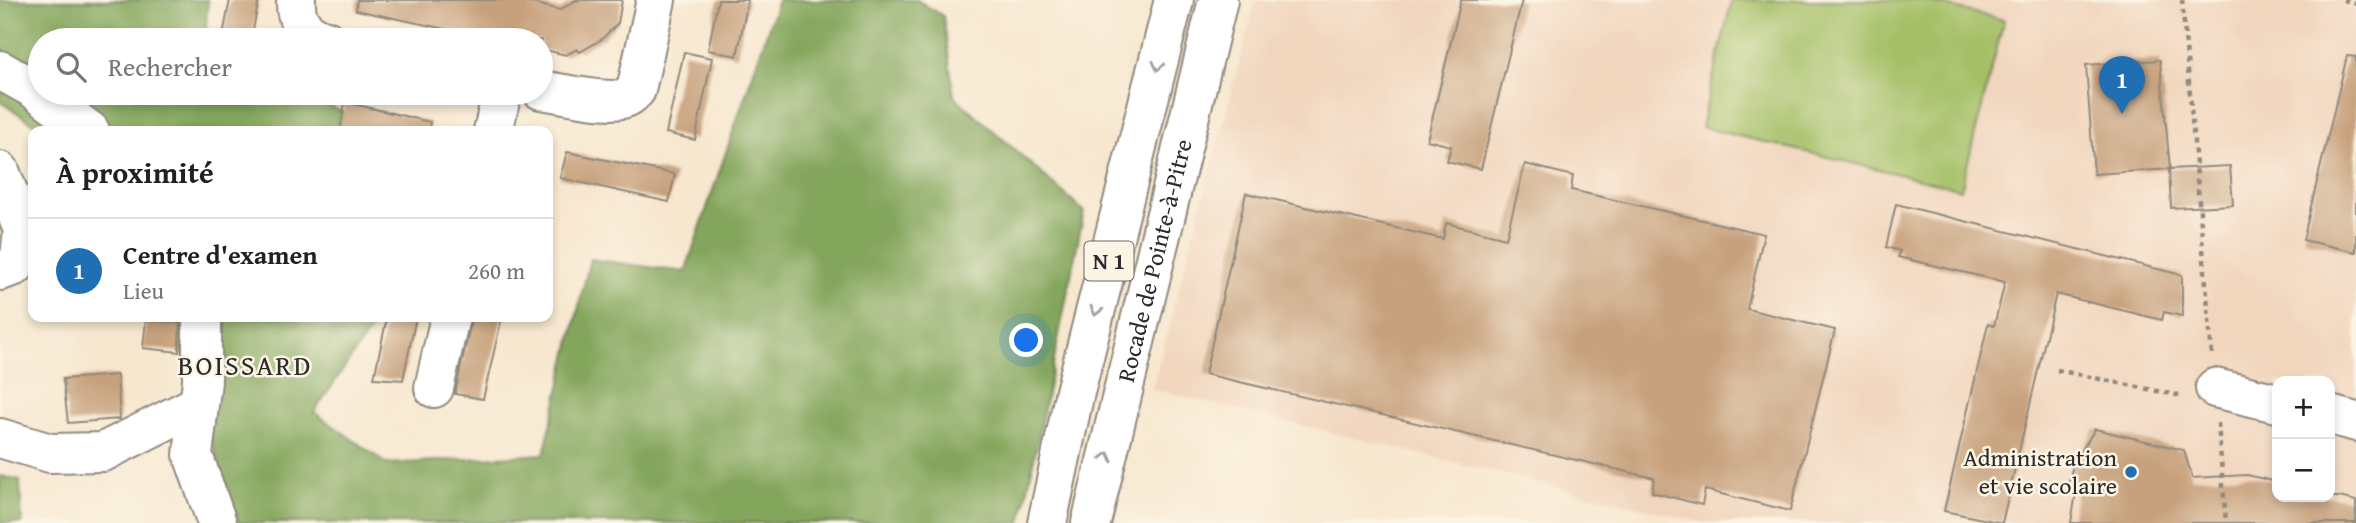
<!DOCTYPE html>
<html lang="fr">
<meta charset="utf-8">
<style>
:root{--surface:#fff;--page:#f6f6f6;--text:#202124;--muted:#757577;--line:#e0e0e0;--accent:#1f6fb2}
body{margin:0;font-family:"Gentium Book Plus",serif;background:var(--page);color:var(--text)}
.controls{position:absolute;right:21px;bottom:21px;display:grid;overflow:hidden;border-radius:14px;box-shadow:0 4px 10px #0003}
.controls button{width:63px;height:63px;display:grid;place-items:center;padding:0;border:0;border-bottom:2px solid var(--line);background:var(--surface);color:var(--text);font:35px sans-serif}
.you{position:absolute;left:1027px;top:341px;width:24px;height:24px;margin:-18px;border:5px solid #fff;border-radius:50%;background:#1a73e8;box-shadow:0 0 0 10px #1a73e833}
.badge{display:grid;place-items:center;width:46px;height:46px;border-radius:50%;background:var(--accent);color:#fff;font-size:23px;font-weight:700}
.pin{position:absolute;translate:-50% -58px;filter:drop-shadow(0 2px 4px #0008)}
.pin::after{content:'';position:absolute;top:37px;width:24px;height:21px;background:inherit;clip-path:polygon(0 0,100% 0,50% 100%)}
.list{margin:0;padding:0;list-style:none}
h2{display:flex;justify-content:space-between;align-items:center;height:91px;margin:0;padding:0 28px;font-size:30px}
h2 small{font-size:23px;font-weight:400;color:var(--muted)}
.list li{display:grid;grid-template-columns:46px 1fr auto;gap:21px;align-items:center;box-sizing:border-box;height:105px;padding:0 28px;border-top:2px solid var(--line)}
.list b{display:block;font-size:26px;white-space:nowrap}
.list p{margin:0;font-size:23px;white-space:nowrap;color:var(--muted)}
.list em{font-size:23px;font-style:normal;color:var(--muted)}
.icon{flex:none;width:38px;height:38px;fill:none;stroke:currentColor;stroke-width:2;stroke-linecap:round;stroke-linejoin:round}
.map{position:relative;flex:none;width:2356px;height:523px;overflow:hidden}
.search{position:absolute;background:var(--surface);box-shadow:0 4px 10px #0003;left:28px;top:28px;width:525px;height:77px;display:flex;align-items:center;gap:18px;box-sizing:border-box;padding:0 24px;border-radius:38px;color:var(--muted);font-size:26px}
.panel{position:absolute;background:var(--surface);box-shadow:0 4px 10px #0003;left:28px;top:126px;width:525px;height:196px;border-radius:14px}
.map>svg:first-child{display:block}
.built{fill:#f1d5bd;fill-rule:evenodd}
.green{fill:#a4bf66;stroke:#687548;stroke-width:2}
.forest{fill:#83a65b;stroke:#576843;stroke-width:2}
.building{fill:#c7a17d}
.lines{fill:none;stroke-linecap:round;stroke-linejoin:round}
.minor-casing{stroke:#91897d;stroke-width:42}
.highway-casing{stroke:#91897d;stroke-width:42}
.path{stroke:#91897d;stroke-width:4.5;stroke-dasharray:5 5;stroke-linecap:butt}
.minor{stroke:#fff;stroke-width:38}
.highway{stroke:#fff;stroke-width:38}
.oneway{stroke:#a0a0a0}
.poi-dot{fill:#1f6fb2;stroke:#fcf5e5;stroke-width:2.5}
.labels{text-anchor:middle;stroke-width:5;stroke-linejoin:round;paint-order:stroke}
.shield{fill:#fcf5e5;stroke:#6a6863;stroke-width:2}
.shield-label{font-size:23px;font-weight:bold;fill:#2b2b2b}
.street-label{font-size:24px;fill:#2b2b2b;stroke:#fcf5e5}
.poi-label{font-size:24px;fill:#2b2b2b;stroke:#fcf5e5;text-anchor:end}
.quarter-label{font-size:28px;letter-spacing:2px;fill:#2b2b2b;stroke:#fcf5e5}
</style>
<div class="map">
<svg width="2356" height="523" viewBox="0 0 2356 523">
<rect width="100%" height="100%" fill="#fcf5e5"/>
<filter id="ink" filterUnits="userSpaceOnUse"><feTurbulence type="fractalNoise" baseFrequency=".0143" numOctaves="2"/><feDisplacementMap in="SourceGraphic" scale="14" xChannelSelector="R" yChannelSelector="G"/><feConvolveMatrix kernelMatrix="1 2 1 2 8 2 1 2 1" color-interpolation-filters="sRGB"/></filter>
<filter id="wash" filterUnits="userSpaceOnUse"><feTurbulence type="fractalNoise" baseFrequency=".00686" numOctaves="4" result="noise"/><feDisplacementMap in="SourceGraphic" scale="28" xChannelSelector="R" yChannelSelector="G"/><feGaussianBlur stdDeviation="1.57" result="paint"/><feColorMatrix in="noise" values="0 0 0 0 0 0 0 0 0 0 0 0 0 0 0 0 0 1.4 0 .05"/><feComposite in="paint" operator="in"/></filter>
<g filter="url(#wash)">
<rect width="100%" height="100%" fill="#f7e7cf"/>
<path class="built" d="M1256 0H2356V523H1705L1152 389ZM2277 381H2330V497H2277Z"/>
<path class="green" d="M1732 0H1921L2004 20 1961 189 1701 127Z"/>
<g class="forest">
<path d="M0 0H208L205 40H40V93H301L371 125V131H46L0 102Z"/>
<path d="M778 0H917L943 16 954 96 1084 211 1021 523H239L199 404 201 386 163 317H375V323L314 412 387 464 544 454 590 259 685 272Z"/>
<path d="M0 476 20 480 22 523H0Z"/>
</g>
<g id="blocks">
<g class="building">
<path d="M230 0H259L251 40H222Z"/>
<path d="M357 0H520L560 10 576 0H622L618 23 602 39 580 52 577 49 566 55 541 49V40H497L356 10Z"/>
<path d="M718 0H748L737 56 708 50Z"/>
<path d="M1461 0H1522L1481 169 1447 161 1451 146 1427 140Z"/>
<path d="M684 52 712 58 695 140 666 133Z"/>
<path d="M2347 56 2356 57V252L2303 240Z"/>
<path d="M2160 60 2170 169 2094 174 2086 65Z"/>
<path d="M345 102 430 122 429 131H340Z"/>
<path d="M567 152 675 174 669 202 560 178Z"/>
<path d="M1525 164 1573 176 1571 190 1764 234 1747 309 1835 330 1790 511 1705 490 1702 505 1652 492 1654 478 1205 374 1246 193 1443 239 1446 223 1506 238Z"/>
<path d="M2230 166 2233 205 2171 208 2169 169Z"/>
<path d="M1896 204 2182 275V316L2164 312 2162 320 2056 294 2002 523 1944 511 1988 324 1994 326 2005 282 1898 257 1900 251 1886 247Z"/>
<path d="M387 317H416L403 380 374 378Z"/>
<path d="M472 317H502L483 399 455 394Z"/>
<path d="M146 320 180 323 179 352 143 348Z"/>
<path d="M117 375 120 419 68 423 63 379Z"/>
<path d="M2095 429 2184 450 2192 478 2247 475 2277 482V497H2339L2356 501V523H2071L2077 487 2068 485 2073 465Z"/>
</g>
</g>
</g>
<g filter="url(#ink)">
<use href="#blocks" fill-opacity="0" stroke="#91897d" stroke-width="2"/>
<g class="lines">
<defs>
<g id="minor">
<path d="M296 0C295 22 305 34 326 40"/>
<path d="M0 70 34 89 90 131"/>
<path d="M541 90C561 93 604 103 622 99 628 98 632 94 636 90L656 0"/>
<path d="M493 131 502 93"/>
<path d="M0 171 23 230 20 257 15 266 0 271"/>
<path d="M202 317V381L193 455 217 523"/>
<path d="M434 388 450 317"/>
<path d="M2215 388 2277 403"/>
<path d="M2330 415 2356 422"/>
<path d="M0 438 50 453 103 452 199 404"/>
</g>
<g id="highway">
<path d="M1047 523 1074 396 1174 0"/>
<path id="s1" d="M1091 523 1218 0"/>
</g>
</defs>
<use href="#minor" class="minor-casing"/>
<use href="#highway" class="highway-casing"/>
<g class="path">
<path d="M2182 0 2212 355"/>
<path d="M2343 0 2356 3"/>
<path d="M2057 370 2176 395 2183 393"/>
<path d="M2218 423 2226 523"/>
</g>
<use href="#minor" class="minor"/>
<use href="#highway" class="highway"/>
</g>
<defs><path id="oneway-chevron" d="M-2-3.5L2.5 0L-2 3.5" fill="none" stroke-width="1.6" stroke-linecap="round" stroke-linejoin="round" transform="scale(1.75)"/></defs>
<g class="oneway">
<use href="#oneway-chevron" transform="translate(1158 66) rotate(103)"/>
<use href="#oneway-chevron" transform="translate(1096 311) rotate(104)"/>
<use href="#oneway-chevron" transform="translate(1107 457) rotate(-76)"/>
</g>
</g>
<circle class="poi-dot" cx="2131" cy="472" r="7"/>
<g class="labels">
<rect class="shield" x="1084.5" y="241.5" width="49" height="39" rx="5"/>
<g class="shield-label">
<text x="1109" y="269">N 1</text>
</g>
<g class="street-label">
<text dy="8" stroke="none"><textPath href="#s1" startOffset="270">Rocade de Pointe-à-Pitre</textPath></text>
</g>
<g class="poi-label">
<text x="2117" y="466">Administration<tspan x="2117" dy="28">et vie scolaire</tspan></text>
</g>
<g class="quarter-label">
<text x="245" y="375">BOISSARD</text>
</g>
</g>
</svg>
<div class="controls">
<button>+</button>
<button>−</button>
</div>
<div class="you"></div>
<div class="pin badge" style="left:2122px;top:114px">1</div>
<div class="search"><svg class="icon" aria-label="search" viewBox="0 0 24 24"><circle cx="10" cy="10" r="6"/><path d="M15 15l6 6"/></svg>Rechercher</div>
<section class="panel">
<h2>À proximité<small></small></h2>
<ul class="list">
<li><span class="badge">1</span><div><b>Centre d'examen</b><p>Lieu</p></div><em>260 m</em></li>
</ul>
</section>
</div>
